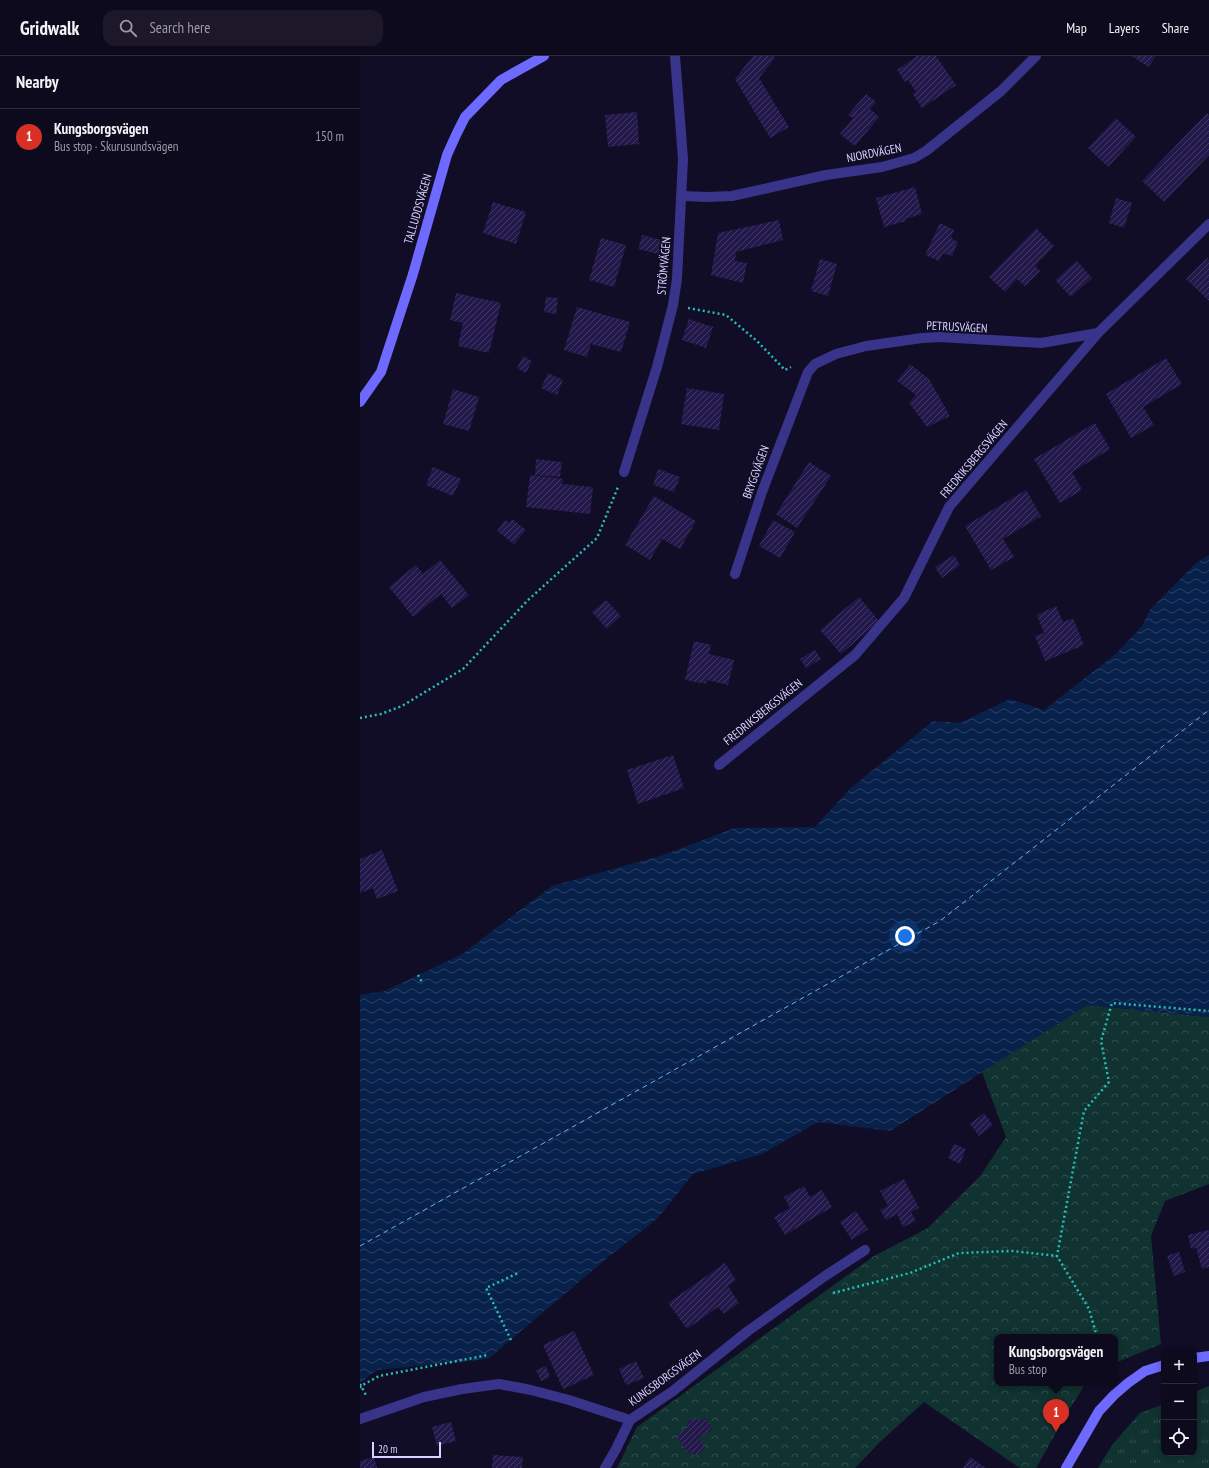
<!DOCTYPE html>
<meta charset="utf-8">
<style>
:root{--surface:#0e0a1d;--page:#1c182a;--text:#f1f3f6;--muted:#9b9aa4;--line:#2e2b3b;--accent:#d93025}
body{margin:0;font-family:"PT Sans Narrow",sans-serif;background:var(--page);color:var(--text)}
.controls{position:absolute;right:12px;bottom:12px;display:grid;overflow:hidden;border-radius:8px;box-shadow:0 2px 6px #0003}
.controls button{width:36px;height:36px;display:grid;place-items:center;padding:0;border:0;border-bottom:1px solid var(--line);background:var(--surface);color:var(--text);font:20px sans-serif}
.scale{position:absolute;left:12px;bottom:10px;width:69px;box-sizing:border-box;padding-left:4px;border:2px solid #d8d3ff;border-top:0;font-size:11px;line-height:14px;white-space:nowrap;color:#d8d3ff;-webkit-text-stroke:3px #120d27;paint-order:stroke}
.you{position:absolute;left:545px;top:880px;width:14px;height:14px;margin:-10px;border:3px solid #fff;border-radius:50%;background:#1a73e8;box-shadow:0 0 0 6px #1a73e833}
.badge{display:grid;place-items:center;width:26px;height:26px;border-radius:50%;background:var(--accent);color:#fff;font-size:13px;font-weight:700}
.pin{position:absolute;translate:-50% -33px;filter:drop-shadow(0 1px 2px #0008)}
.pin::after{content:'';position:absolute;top:21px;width:14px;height:12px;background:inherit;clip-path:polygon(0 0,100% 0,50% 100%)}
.popup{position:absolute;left:634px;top:1278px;width:124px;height:52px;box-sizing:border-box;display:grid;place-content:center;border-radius:8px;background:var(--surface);filter:drop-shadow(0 1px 3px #0005);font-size:13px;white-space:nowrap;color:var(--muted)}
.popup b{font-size:15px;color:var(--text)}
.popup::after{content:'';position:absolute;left:50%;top:100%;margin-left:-8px;border:8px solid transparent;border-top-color:var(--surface)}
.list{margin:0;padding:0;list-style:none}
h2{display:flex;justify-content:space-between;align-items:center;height:52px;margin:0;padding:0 16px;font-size:17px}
h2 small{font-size:13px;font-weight:400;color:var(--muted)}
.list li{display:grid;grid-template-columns:26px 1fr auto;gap:12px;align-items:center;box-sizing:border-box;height:56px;padding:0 16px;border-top:1px solid var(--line)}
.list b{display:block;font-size:15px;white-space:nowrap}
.list p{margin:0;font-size:13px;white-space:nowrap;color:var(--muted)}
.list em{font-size:13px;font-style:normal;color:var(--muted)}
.icon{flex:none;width:22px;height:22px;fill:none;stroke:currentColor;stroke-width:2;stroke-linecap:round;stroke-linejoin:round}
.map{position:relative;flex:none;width:849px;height:1412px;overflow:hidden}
header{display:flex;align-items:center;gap:24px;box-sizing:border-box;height:56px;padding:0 20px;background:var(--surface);border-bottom:1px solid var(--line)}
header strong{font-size:19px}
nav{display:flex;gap:22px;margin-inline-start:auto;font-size:14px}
.search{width:280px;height:36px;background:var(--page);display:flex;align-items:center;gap:10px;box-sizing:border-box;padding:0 14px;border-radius:12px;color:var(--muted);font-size:15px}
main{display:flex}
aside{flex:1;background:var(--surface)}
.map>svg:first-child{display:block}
.grass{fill:url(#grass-tufts)}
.forest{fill:url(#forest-crowns)}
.water{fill:url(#water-waves)}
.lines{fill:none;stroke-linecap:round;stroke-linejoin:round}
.ferry{stroke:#61b6ff;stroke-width:1;stroke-dasharray:5 4;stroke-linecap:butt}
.building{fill:url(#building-hatch)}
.path{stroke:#25c1b8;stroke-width:2.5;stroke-dasharray:2 3;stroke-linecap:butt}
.lane{stroke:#38348a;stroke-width:10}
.street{stroke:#38348a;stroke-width:10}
.secondary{stroke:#6e6aff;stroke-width:10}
.labels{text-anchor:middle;stroke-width:4;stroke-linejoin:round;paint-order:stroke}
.street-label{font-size:12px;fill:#d8d3ff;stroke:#120d27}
</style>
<header>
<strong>Gridwalk</strong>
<div class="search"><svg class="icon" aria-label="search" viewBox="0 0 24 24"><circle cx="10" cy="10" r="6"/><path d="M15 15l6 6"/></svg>Search here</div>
<nav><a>Map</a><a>Layers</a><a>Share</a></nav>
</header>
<main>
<aside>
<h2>Nearby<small></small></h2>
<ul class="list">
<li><span class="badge">1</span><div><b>Kungsborgsvägen</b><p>Bus stop · Skurusundsvägen</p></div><em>150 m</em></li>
</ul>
</aside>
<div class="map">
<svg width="849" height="1412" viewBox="0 0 849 1412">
<defs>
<pattern id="grass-tufts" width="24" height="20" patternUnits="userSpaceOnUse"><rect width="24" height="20" fill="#103230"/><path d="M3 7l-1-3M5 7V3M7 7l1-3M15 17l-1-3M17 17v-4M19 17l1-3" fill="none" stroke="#324f4f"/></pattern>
<pattern id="forest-crowns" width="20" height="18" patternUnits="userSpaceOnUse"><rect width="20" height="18" fill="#103230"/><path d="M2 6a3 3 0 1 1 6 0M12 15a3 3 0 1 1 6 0" fill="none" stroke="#324f4f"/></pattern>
<pattern id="water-waves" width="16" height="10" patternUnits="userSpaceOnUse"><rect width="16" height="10" fill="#08214b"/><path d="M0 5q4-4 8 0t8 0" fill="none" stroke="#2b4066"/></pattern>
<pattern id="building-hatch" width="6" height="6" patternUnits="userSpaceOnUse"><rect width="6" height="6" fill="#22184a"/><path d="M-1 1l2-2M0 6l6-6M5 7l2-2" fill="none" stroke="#413965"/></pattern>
</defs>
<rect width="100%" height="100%" fill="#120d27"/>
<path class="grass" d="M849 1330V1412H738L752 1389 780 1357 804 1348V1397H834V1336Z"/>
<path class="forest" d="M727 949 849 961V1128L805 1145 791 1180 801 1288 755 1307V1281H637V1327H726L707 1357 676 1412H660L564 1346 521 1385 495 1412H257L277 1371 514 1200 568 1172 621 1119 646 1081 622 1016Z"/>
<path class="water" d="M849 499V961L727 949 530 1075 458 1066 402 1098 333 1118 297 1163 252 1198 128 1303 17 1314 0 1327V939L25 935 102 898 192 830 300 800 375 772 455 771 491 732 573 665 600 667 650 643 684 654 757 597 782 570 790 554 836 507Z"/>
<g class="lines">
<path class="ferry" d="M0 1190 580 865 849 654"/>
</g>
<g class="building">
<path d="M393 0H413L415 2 399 22 429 71 410 82 375 23Z"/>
<path d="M557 0H576L596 29 562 52 553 38 556 36 548 24 545 26 537 14Z"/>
<path d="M772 0H796L788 11Z"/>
<path d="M506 38 516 46 510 53 519 61 495 90 480 78 493 62 488 59Z"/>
<path d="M277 56 279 88 248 91 245 59Z"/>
<path d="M847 57 849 59V99L804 146 782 125Z"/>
<path d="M756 62 776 81 748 111 728 92Z"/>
<path d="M555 131 562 158 545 163 546 165 524 171 516 142Z"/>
<path d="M756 142 772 147 764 172 749 167Z"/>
<path d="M133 146 166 156 156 188 123 177Z"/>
<path d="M419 164 423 184 376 196 375 205 387 207 383 227 351 219 358 177Z"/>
<path d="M580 167 594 174 591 182 598 186 592 200 583 197 579 205 565 199Z"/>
<path d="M676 172 694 190 675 210 680 215 665 230 657 223 645 236 629 221Z"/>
<path d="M282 179 305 185 302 199 278 193Z"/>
<path d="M241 182 266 189 254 231 229 224Z"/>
<path d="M847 202 849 204V245L826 223Z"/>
<path d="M460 203 477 208 468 240 451 235Z"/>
<path d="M717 205 732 222 711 241 695 224Z"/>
<path d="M96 237 141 247 129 297 98 290 103 267 90 264Z"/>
<path d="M186 241 198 242 196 258 184 256Z"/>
<path d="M217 251 270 266 261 296 231 288 227 301 204 294Z"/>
<path d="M329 263 353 271 346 292 322 284Z"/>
<path d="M163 300 172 305 166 317 157 312Z"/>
<path d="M806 302 822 328 783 351 794 369 771 382 746 338Z"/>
<path d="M550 308 569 323 590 360 567 371 549 347 556 339 537 325Z"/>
<path d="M188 317 203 324 197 339 181 332Z"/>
<path d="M327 332 364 338 359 374 321 368Z"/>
<path d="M93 333 119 341 109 375 83 368Z"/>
<path d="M735 367 750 393 712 416 722 434 700 447 674 403Z"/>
<path d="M176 403 202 406 200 421 175 419Z"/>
<path d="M449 406 471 420 437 472 416 458Z"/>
<path d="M73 411 101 423 93 440 66 429Z"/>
<path d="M298 413 320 421 314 436 293 429Z"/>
<path d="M170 419 203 423 202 428 233 431 230 458 166 451Z"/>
<path d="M666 434 681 460 643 483 654 501 631 514 605 470Z"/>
<path d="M294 440 336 465 320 493 302 483 290 504 265 489Z"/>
<path d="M152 463 166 474 154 488 137 475 145 464 149 467Z"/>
<path d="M413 464 435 476 420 502 399 490Z"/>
<path d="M594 499 600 509 582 522 575 511Z"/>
<path d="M80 504 109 539 92 552 81 538 53 561 29 531 56 509 63 518Z"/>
<path d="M499 541 519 565 481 598 460 574Z"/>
<path d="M246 544 261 560 247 573 232 556Z"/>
<path d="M696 550 703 566 713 562 724 589 685 605 675 580 684 577 677 559Z"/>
<path d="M334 585 351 589 349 598 374 604 368 629 347 624 346 628 325 624Z"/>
<path d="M455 594 461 603 446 612 440 603Z"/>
<path d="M313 699 324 732 278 748 267 714Z"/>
<path d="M22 794 38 835 17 843 13 832 0 837V803Z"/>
<path d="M624 1057 633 1069 619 1080 610 1068Z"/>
<path d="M594 1088 606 1093 600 1108 588 1102Z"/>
<path d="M544 1123 559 1152 551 1156 556 1165 543 1171 537 1158 526 1164 520 1154 528 1150 520 1135Z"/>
<path d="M444 1130 450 1141 462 1134 472 1151 425 1179 414 1161 430 1152 424 1141Z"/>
<path d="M496 1155 508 1173 492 1184 480 1166Z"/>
<path d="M849 1174V1211L842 1213 836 1192 831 1193 828 1179Z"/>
<path d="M819 1196 825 1216 814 1220 807 1200Z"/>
<path d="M365 1207 376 1224 368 1230 379 1247 364 1258 358 1251 327 1273 308 1247Z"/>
<path d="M214 1275 234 1319 203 1333 183 1289Z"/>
<path d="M276 1305 284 1322 266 1329 259 1313Z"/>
<path d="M186 1310 190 1321 181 1325 176 1314Z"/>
<path d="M336 1361 339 1365 345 1362 353 1373 339 1382 345 1393 334 1400 332 1396 328 1398 316 1379 329 1371 326 1367Z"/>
<path d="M91 1366 96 1385 77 1390 72 1371Z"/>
<path d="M133 1399 163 1401 162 1412H132Z"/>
<path d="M14 1401 17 1412H0V1405Z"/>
<path d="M610 1401 626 1412H603Z"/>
</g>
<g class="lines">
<g class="path">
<path d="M328 252 366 259 397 285 425 314 431 311"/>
<path d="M0 662 21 658 42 650 103 613 168 544 237 482 258 431"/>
<path d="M58 919 62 926"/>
<path d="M473 1237 550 1217 599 1197 653 1195 697 1200"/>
<path d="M737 1281 729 1253 697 1200 724 1055 749 1026 741 985 752 947 849 955"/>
<path d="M151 1284 126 1232 158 1217"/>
<path d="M0 1328 7 1341"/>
<path d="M0 1332 1 1330 19 1320 128 1299"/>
</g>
<path class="lane" d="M359 709 495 599 544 542 589 451"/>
<g class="street">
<path d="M322 140 347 141 372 140 466 119 522 111 554 102 566 95 641 35 676 0"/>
<path d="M264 416 297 311 313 249 317 223 323 103 315 0"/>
<path d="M589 451 738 277 849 168"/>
<path d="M375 518 402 436 448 316 455 308 476 298 506 290 562 282 580 281 681 287 738 277"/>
<path d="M0 1363 64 1341 102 1333 139 1328 171 1334 209 1344 270 1364 313 1335 388 1275 465 1220 505 1194"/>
<path d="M245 1412 256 1393 270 1364"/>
</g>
<g class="secondary">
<path d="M0 346 21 316 53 218 87 99 96 79 105 61 141 24 184 0"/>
<path d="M834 1302 849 1300"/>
<path d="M706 1412 739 1355 754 1339 768 1327 785 1315 804 1309"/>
</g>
</g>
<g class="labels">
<g class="street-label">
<text transform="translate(514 97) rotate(-11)" y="4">NJORDVÄGEN</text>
<text transform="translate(58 153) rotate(-74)" y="4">TALLUDDSVÄGEN</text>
<text transform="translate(304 210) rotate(-85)" y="4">STRÖMVÄGEN</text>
<text transform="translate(597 271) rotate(3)" y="4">PETRUSVÄGEN</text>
<text transform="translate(614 403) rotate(-50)" y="4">FREDRIKSBERGSVÄGEN</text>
<text transform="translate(396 416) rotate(-70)" y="4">BRYGGVÄGEN</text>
<text transform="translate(403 656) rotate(-39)" y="4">FREDRIKSBERGSVÄGEN</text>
<text transform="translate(305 1322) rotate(-36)" y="4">KUNGSBORGSVÄGEN</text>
</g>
</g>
</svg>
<div class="controls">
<button>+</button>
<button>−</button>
<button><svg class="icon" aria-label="locate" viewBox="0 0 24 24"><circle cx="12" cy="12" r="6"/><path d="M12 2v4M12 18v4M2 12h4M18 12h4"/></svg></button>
</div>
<div class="scale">20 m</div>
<div class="you"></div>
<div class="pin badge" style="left:696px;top:1376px">1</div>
<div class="popup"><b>Kungsborgsvägen</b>Bus stop</div>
</div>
</main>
